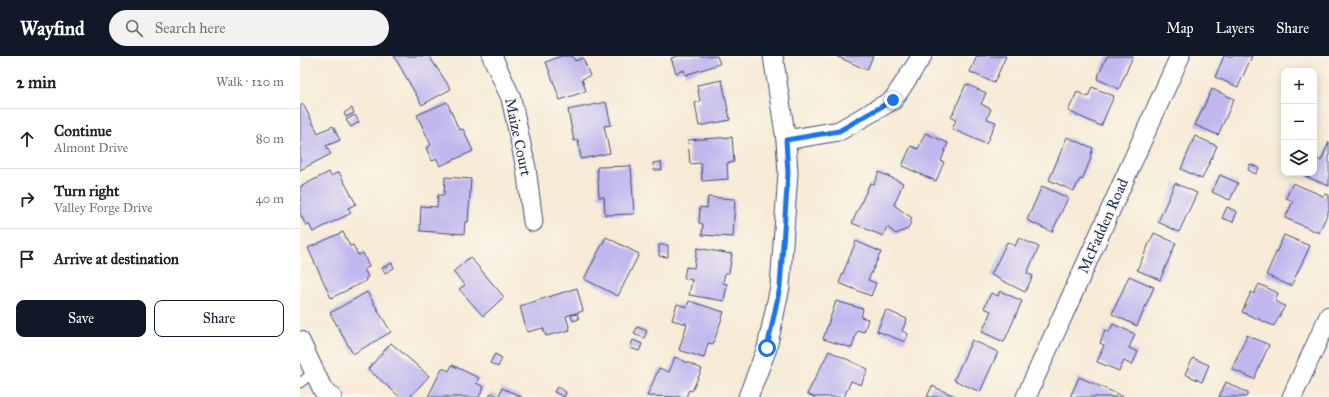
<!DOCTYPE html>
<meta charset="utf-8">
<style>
:root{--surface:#fff;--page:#f2f2f2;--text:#202124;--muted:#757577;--line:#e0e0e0;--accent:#111827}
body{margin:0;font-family:"IM FELL Great Primer",serif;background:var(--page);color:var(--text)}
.controls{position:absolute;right:12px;top:12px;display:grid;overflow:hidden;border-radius:8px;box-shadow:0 2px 10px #0003}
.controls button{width:36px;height:36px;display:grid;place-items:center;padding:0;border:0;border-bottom:1px solid var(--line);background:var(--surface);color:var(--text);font:20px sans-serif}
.stop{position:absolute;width:12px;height:12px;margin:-9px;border:3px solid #1a73e8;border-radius:50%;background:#fff}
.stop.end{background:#1a73e8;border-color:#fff;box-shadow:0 1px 4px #0008}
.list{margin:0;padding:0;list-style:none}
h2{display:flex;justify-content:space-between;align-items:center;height:52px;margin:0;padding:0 16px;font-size:17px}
h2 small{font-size:13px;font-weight:400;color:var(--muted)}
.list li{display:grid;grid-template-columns:26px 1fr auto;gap:12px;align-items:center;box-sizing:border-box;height:60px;padding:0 16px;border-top:1px solid var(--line)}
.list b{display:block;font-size:15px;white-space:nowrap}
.list p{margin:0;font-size:13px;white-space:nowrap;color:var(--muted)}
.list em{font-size:13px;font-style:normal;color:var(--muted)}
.actions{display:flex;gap:8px;padding:12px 16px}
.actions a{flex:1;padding:9px 0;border:1px solid var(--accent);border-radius:8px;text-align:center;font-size:14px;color:var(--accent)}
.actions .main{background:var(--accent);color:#fff}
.icon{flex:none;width:22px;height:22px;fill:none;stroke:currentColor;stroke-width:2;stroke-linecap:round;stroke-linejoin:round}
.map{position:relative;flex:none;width:1029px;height:341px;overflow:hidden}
header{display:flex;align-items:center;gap:24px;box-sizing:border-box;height:56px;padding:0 20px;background:var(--accent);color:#fff}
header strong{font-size:19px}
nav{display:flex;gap:22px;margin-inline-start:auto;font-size:14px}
.search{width:280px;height:36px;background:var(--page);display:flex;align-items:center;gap:10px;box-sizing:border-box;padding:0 14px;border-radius:22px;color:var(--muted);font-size:15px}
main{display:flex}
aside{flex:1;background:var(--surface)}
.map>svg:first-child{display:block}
.building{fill:#c1b7ee}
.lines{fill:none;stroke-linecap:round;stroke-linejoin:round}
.service-casing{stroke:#3c4b70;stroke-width:11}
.minor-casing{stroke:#3c4b70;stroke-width:21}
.service{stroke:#fff;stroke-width:9}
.minor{stroke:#fff;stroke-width:19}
.route{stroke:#1a73e8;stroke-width:5}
.labels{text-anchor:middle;stroke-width:3;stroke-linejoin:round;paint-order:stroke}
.street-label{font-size:15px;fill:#1b2f5e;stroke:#fbf7ec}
</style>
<header>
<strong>Wayfind</strong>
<div class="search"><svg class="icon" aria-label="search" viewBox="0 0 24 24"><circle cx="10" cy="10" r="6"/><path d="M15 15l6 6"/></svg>Search here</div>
<nav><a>Map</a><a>Layers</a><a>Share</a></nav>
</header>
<main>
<aside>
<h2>2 min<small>Walk · 120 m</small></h2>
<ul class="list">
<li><svg class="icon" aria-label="ahead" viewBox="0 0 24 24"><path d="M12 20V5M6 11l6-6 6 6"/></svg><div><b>Continue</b><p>Almont Drive</p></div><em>80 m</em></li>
<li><svg class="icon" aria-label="right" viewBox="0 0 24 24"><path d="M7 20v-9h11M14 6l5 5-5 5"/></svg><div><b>Turn right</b><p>Valley Forge Drive</p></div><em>40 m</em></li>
<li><svg class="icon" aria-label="arrive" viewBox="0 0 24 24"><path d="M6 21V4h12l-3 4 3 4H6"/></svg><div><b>Arrive at destination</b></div></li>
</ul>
<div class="actions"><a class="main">Save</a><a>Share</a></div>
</aside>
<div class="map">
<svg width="1029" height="341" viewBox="0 0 1029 341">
<rect width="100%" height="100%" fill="#fbf7ec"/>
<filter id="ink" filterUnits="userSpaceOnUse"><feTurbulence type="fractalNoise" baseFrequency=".025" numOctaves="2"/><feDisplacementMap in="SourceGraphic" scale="8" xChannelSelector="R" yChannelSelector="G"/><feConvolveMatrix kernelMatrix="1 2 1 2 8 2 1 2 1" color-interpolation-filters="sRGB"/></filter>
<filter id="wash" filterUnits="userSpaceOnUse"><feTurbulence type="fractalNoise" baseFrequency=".012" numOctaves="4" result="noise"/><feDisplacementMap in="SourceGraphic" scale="16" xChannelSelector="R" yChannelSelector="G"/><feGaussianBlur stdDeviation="0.9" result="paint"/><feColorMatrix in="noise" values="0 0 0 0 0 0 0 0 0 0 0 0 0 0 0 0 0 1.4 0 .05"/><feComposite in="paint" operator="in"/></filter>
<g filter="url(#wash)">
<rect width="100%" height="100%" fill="#f7ead6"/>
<g id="blocks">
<g class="building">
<path d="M94 0H129L151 33 122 49Z"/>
<path d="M261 0H273L275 5 283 2 290 20 282 23 286 35 260 44 246 6Z"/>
<path d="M378 0H417L420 8 385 19 384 14 376 17 371 2Z"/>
<path d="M536 0H573L567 14Z"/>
<path d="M677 0H706L694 27 670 16Z"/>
<path d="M807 0H833L819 33 797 23Z"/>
<path d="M924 0H952L938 31 915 21Z"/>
<path d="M422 24 430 64 399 70 395 47 400 45 397 29Z"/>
<path d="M666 28 686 37 681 48 691 53 687 63 696 66 686 88 652 73 656 64 651 62Z"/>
<path d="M792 31 814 40 801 70 768 55 777 36 788 41Z"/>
<path d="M912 33 934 43 918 79 895 69Z"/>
<path d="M147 46 159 74 163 73 173 95 140 110 137 103 132 105 126 92 131 89 117 59Z"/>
<path d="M306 46 311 69 304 70 310 97 281 103 278 84 274 85 268 54Z"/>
<path d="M3 48 18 77 33 70 40 84 26 90 31 98 0 114V50Z"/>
<path d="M52 52 54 57 46 61 44 57Z"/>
<path d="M55 59 59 66 51 71 46 64Z"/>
<path d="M625 77 648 87 641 105 644 106 636 125 602 110 611 90 618 93Z"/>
<path d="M895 80 917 90 902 123 881 113Z"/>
<path d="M432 81 434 106 427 107 428 123 402 125 401 107 390 108 388 84Z"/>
<path d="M767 81 793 92 790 101 791 102 782 124 780 123 774 135 749 124Z"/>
<path d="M1029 86V130L1005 120 1006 117H1014V101L1021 105Z"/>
<path d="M361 106 362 114H354L353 107Z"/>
<path d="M950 108 959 112 956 118 948 114Z"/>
<path d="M331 110 334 158 305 159 304 141H299L297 111Z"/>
<path d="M29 116 31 120 39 116 56 148 48 152 51 157 13 176 9 168 6 169 0 158V131Z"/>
<path d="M579 116 603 127 594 149 612 162 608 173 596 178 587 171 583 180 552 167 570 127 574 128Z"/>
<path d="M920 119 938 127 930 144 912 136Z"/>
<path d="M145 121 171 123 168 166H165L164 178 120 175 121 150 137 151 138 139H144Z"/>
<path d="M875 127 897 137 879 176 858 166Z"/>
<path d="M993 127 1023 140 1025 138 1029 139V154L1019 177 985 162 993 145 986 142Z"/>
<path d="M742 130 768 142 752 176 727 164Z"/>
<path d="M408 141 435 143 433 181 402 179 403 168 399 167 400 151 407 152Z"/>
<path d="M927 151 937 156 933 166 922 162Z"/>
<path d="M43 176 50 190 53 189 58 199 63 197 69 211 64 213 68 221 65 223 66 225 31 242 8 192Z"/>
<path d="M854 177 876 187 860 224 837 214Z"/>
<path d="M984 179 1010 190 991 230 966 219Z"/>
<path d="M306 181 339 198 318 240 284 223Z"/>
<path d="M719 182 739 191 727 217 733 220 725 236 691 219 707 186 715 190Z"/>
<path d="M556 185 581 196 568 224 576 227 571 240 539 227Z"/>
<path d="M359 189H368V201L359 200Z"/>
<path d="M397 192 432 198 429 217H425L423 227 427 228 424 245 389 239 392 224 384 222 386 211 394 212Z"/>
<path d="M170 201 204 241 183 260 159 233 165 229 153 216Z"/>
<path d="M92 207 94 212 85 217 82 212Z"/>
<path d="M829 220 854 231 837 270 812 258Z"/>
<path d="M959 228 978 237 975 245 985 250 974 270 942 256 951 236 954 238Z"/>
<path d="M277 232 283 255 266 260 270 274 246 280 243 272 227 276 220 250Z"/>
<path d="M700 235 722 245 704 286 682 276 691 255 684 252 691 237 698 240Z"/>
<path d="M67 236 91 276 53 298 30 257Z"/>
<path d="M389 245 424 256 413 288 408 287 404 302 379 294 387 268 372 264 377 248 387 251Z"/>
<path d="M536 245 563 253 561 261 568 263 564 276 557 274 552 292 523 283Z"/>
<path d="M586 254 607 263 602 275 608 278 605 286 577 275Z"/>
<path d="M277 258 279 263 273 265 271 259Z"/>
<path d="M813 268 835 278 829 292 838 296 832 309 824 305 819 315 797 306 804 289 800 287 805 274 809 276Z"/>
<path d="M337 271 347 275 344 282 334 278Z"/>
<path d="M947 279 969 289 954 323 932 313Z"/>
<path d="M333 284 342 288 339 295 330 292Z"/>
<path d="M672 284 698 296 680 336 654 324Z"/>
<path d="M91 287 129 320 110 341H100L68 313Z"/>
<path d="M529 295 568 313 561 329 551 325 544 341H514L507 338Z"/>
<path d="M195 298 202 302 198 311 190 307Z"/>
<path d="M375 301 402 313 392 335 389 334 386 341 347 340 359 312 369 316Z"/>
<path d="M893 302 909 309 902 326 885 318Z"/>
<path d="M152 309 179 322 176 327 184 331 179 341H128L142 312 149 315Z"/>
<path d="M779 321 824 341H770Z"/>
<path d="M926 326 948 337 946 341H919Z"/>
<path d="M632 330 657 341H627Z"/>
<path d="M257 331 266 336 264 341 254 336Z"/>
<path d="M202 332 222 341H189L191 337 199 340Z"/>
</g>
</g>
</g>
<g filter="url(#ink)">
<use href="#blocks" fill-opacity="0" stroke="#3c4b70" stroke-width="1"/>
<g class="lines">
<defs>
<path id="service" d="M0 327 14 316"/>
<g id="minor">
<path d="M192 0 211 42 226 112 233 166"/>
<path d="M486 84 539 75 593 44 622 0"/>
<path d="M0 285 23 334 32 341"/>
<path d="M448 341 467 292 480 231 488 117 486 84 473 0"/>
<path d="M726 341 880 0"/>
<path d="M992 341 1029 260"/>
</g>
</defs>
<use href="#service" class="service-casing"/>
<use href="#minor" class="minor-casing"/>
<use href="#service" class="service"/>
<use href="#minor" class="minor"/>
</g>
</g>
<g class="lines" filter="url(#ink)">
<path class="route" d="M467 292 480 231 488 117 486 84 539 75 593 44"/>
</g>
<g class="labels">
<g class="street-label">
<text transform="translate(218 81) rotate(78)" y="5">Maize Court</text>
<text transform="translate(803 170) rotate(-66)" y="5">McFadden Road</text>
</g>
</g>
</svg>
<div class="controls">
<button>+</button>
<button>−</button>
<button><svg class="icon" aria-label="layers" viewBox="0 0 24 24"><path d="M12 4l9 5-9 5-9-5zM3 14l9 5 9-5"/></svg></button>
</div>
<div class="stop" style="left:467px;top:292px"></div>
<div class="stop end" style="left:593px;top:44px"></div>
</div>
</main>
